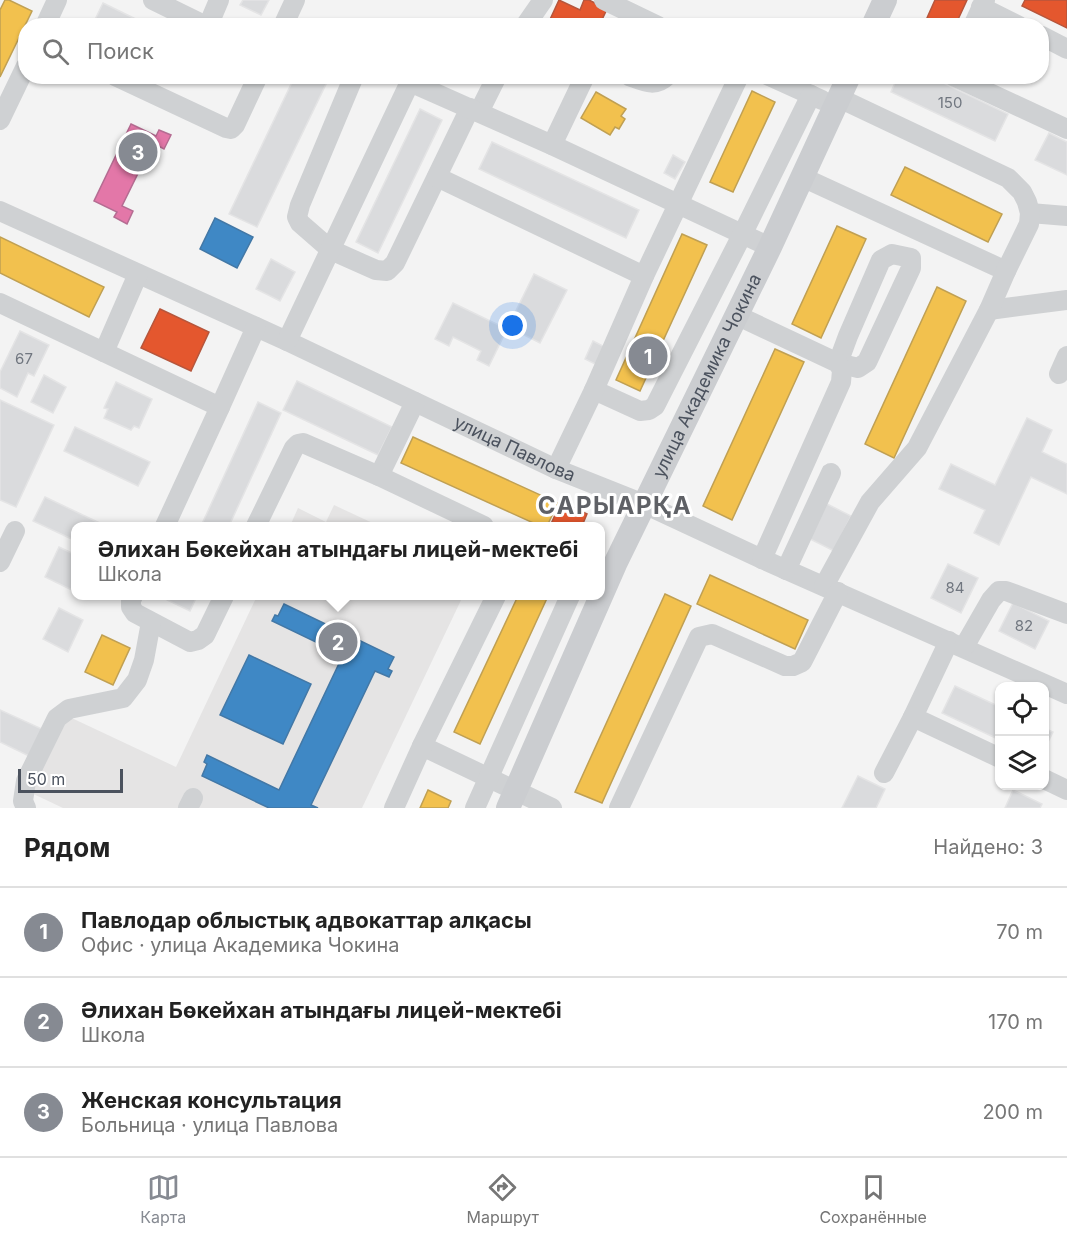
<!DOCTYPE html>
<html lang="ru">
<meta charset="utf-8">
<style>
:root{--surface:#fff;--page:#f2f2f2;--text:#222;--muted:#767676;--line:#e0e0e0;--accent:#868a92}
body{margin:0;font-family:Inter,sans-serif;background:var(--page);color:var(--text)}
.controls{position:absolute;right:18px;bottom:18px;display:grid;overflow:hidden;border-radius:12px;box-shadow:0 2px 4px #0004}
.controls button{width:54px;height:54px;display:grid;place-items:center;padding:0;border:0;border-bottom:2px solid var(--line);background:var(--surface);color:var(--text);font:30px sans-serif}
.scale{position:absolute;left:18px;bottom:15px;width:105px;box-sizing:border-box;padding-left:6px;border:3px solid #4b525e;border-top:0;font-size:16px;line-height:21px;white-space:nowrap;color:#4b525e;-webkit-text-stroke:4px #fff;paint-order:stroke}
.you{position:absolute;left:513px;top:326px;width:21px;height:21px;margin:-15px;border:4px solid #fff;border-radius:50%;background:#1a73e8;box-shadow:0 0 0 9px #1a73e833}
.badge{display:grid;place-items:center;width:39px;height:39px;border-radius:50%;background:var(--accent);color:#fff;font-size:20px;font-weight:700}
.pin{position:absolute;translate:-50% -50%;border:3px solid #fff;box-shadow:0 2px 6px #0006}
.popup{position:absolute;left:71px;top:522px;width:534px;height:78px;box-sizing:border-box;display:grid;place-content:center;border-radius:12px;background:var(--surface);filter:drop-shadow(0 2px 4px #0005);font-size:20px;white-space:nowrap;color:var(--muted)}
.popup b{font-size:22px;color:var(--text)}
.popup::after{content:'';position:absolute;left:50%;top:100%;margin-left:-12px;border:12px solid transparent;border-top-color:var(--surface)}
.list{margin:0;padding:0;list-style:none}
h2{display:flex;justify-content:space-between;align-items:center;height:78px;margin:0;padding:0 24px;font-size:26px}
h2 small{font-size:20px;font-weight:400;color:var(--muted)}
.list li{display:grid;grid-template-columns:39px 1fr auto;gap:18px;align-items:center;box-sizing:border-box;height:90px;padding:0 24px;border-top:2px solid var(--line)}
.list b{display:block;font-size:22px;white-space:nowrap}
.list p{margin:0;font-size:20px;white-space:nowrap;color:var(--muted)}
.list em{font-size:20px;font-style:normal;color:var(--muted)}
.icon{flex:none;width:33px;height:33px;fill:none;stroke:currentColor;stroke-width:2;stroke-linecap:round;stroke-linejoin:round}
.map{position:relative;flex:none;width:1067px;height:808px;overflow:hidden}
.search{position:absolute;background:var(--surface);box-shadow:0 2px 4px #0004;left:18px;right:18px;top:18px;height:66px;display:flex;align-items:center;gap:15px;box-sizing:border-box;padding:0 21px;border-radius:24px;color:var(--muted);font-size:22px}
.sheet{height:348px;background:var(--surface)}
nav{display:flex;justify-content:space-around;align-items:center;box-sizing:border-box;height:84px;border-top:2px solid var(--line);background:var(--surface);font-size:16px;color:var(--muted)}
nav a{display:grid;justify-items:center;gap:3px}
nav .on{color:var(--accent)}
.map>svg:first-child{display:block}
.education{fill:#e5e4e4}
.homes{fill:#f2c14e;stroke:#c0a053;stroke-width:1.5}
.shops{fill:#e4572e;stroke:#b6563c;stroke-width:1.5}
.schools{fill:#3f88c5;stroke:#4378a6;stroke-width:1.5}
.health{fill:#e377a8;stroke:#b56c92;stroke-width:1.5}
.building{fill:#dadbdd;stroke:#e4e4e5;stroke-width:1.5}
.lines{fill:none;stroke-linecap:round;stroke-linejoin:round}
.minor{stroke:#cfd1d3;stroke-width:20}
.major{stroke:#cbcdd0;stroke-width:24}
.labels{text-anchor:middle;stroke-width:6;stroke-linejoin:round;paint-order:stroke}
.number-label{font-size:15px;fill:#70767f}
.street-label{font-size:18px;fill:#4b525e;stroke:#fff}
.district-label{font-size:24px;font-weight:bold;letter-spacing:1.5px;fill:#5f6166;stroke:#fff}
</style>
<div class="map">
<svg width="1067" height="808" viewBox="0 0 1067 808">
<rect width="100%" height="100%" fill="#f3f3f3"/>
<g class="education">
<path d="M334 505 379 526H290L298 508 326 522Z"/>
<path d="M257 596H463L362 808H63L25 790 61 713 176 767Z"/>
</g>
<g class="homes">
<path d="M5 0H9L32 11 0 77V10Z"/>
<path d="M752 91 775 102 733 192 710 182Z"/>
<path d="M596 92 626 109 621 116 625 119 619 129 615 127 610 135 581 118Z"/>
<path d="M905 167 1002 214 988 242 891 195Z"/>
<path d="M837 226 866 239 821 338 792 324Z"/>
<path d="M682 234 707 245 640 391 616 380Z"/>
<path d="M0 237 104 287 89 317 0 273Z"/>
<path d="M937 287 966 301 894 458 865 444Z"/>
<path d="M775 349 804 362 732 520 703 506Z"/>
<path d="M413 437 558 503 547 526H540L401 463Z"/>
<path d="M710 575 808 620 795 649 697 604Z"/>
<path d="M665 594 691 606 602 803 575 792Z"/>
<path d="M518 596H548L480 744 454 732Z"/>
<path d="M102 635 130 648 113 685 85 672Z"/>
<path d="M428 790 451 801 448 808H420Z"/>
</g>
<g class="shops">
<path d="M559 0 580 10 584 0H589L607 9 599 26H594L583 20 581 26H547Z"/>
<path d="M935 0H967L955 26H942L927 18Z"/>
<path d="M1025 0H1067V28L1022 6Z"/>
<path d="M160 309 209 332 191 371 141 348Z"/>
<path d="M561 502 587 514 582 526H550Z"/>
</g>
<g class="schools">
<path d="M215 218 253 237 237 268 200 249Z"/>
<path d="M284 604 394 657 388 669 392 671 389 677 375 671 311 805 318 808H269L202 776 207 764 204 762 207 755 279 790 343 655 272 621 275 615 278 616Z"/>
<path d="M249 655 311 684 283 744 220 715Z"/>
</g>
<path class="health" d="M131 124 156 136 159 130 171 135 164 149 153 143 122 206 133 211 127 224 114 217 117 212 94 201Z"/>
<g class="building">
<path d="M243 0H269L261 15 240 5Z"/>
<path d="M103 3 150 26H92Z"/>
<path d="M295 76H321L328 80 257 227 229 214Z"/>
<path d="M898 76H929L1008 114 995 141 891 92Z"/>
<path d="M420 109 442 120 378 253 356 242Z"/>
<path d="M1049 133 1067 142V175L1035 160Z"/>
<path d="M492 142 639 210 626 238 479 169Z"/>
<path d="M673 155 685 162 675 179 664 173Z"/>
<path d="M271 259 295 272 280 301 256 289Z"/>
<path d="M534 274 567 290 540 343 508 327Z"/>
<path d="M453 303 507 329 489 366 477 360 481 351 453 337 449 346 435 339Z"/>
<path d="M20 331 49 345 34 376 28 373 17 397 0 388V372Z"/>
<path d="M593 341 605 347 597 365 585 359Z"/>
<path d="M44 375 66 387 53 413 31 402Z"/>
<path d="M297 381 392 427 378 455 283 410Z"/>
<path d="M116 382 152 399 139 428 134 426 131 430 104 418 108 409 104 408Z"/>
<path d="M0 400 54 425 16 507 0 500Z"/>
<path d="M258 402 281 413 229 526H201Z"/>
<path d="M1027 418 1052 430 1042 452 1067 464V494L1031 477 999 545 974 533 985 510 939 489 951 464 995 485Z"/>
<path d="M75 427 150 462 138 486 64 451Z"/>
<path d="M45 497 106 526H76V541L33 521Z"/>
<path d="M825 503 851 516 834 551 808 538Z"/>
<path d="M59 547 76 555V592L45 577Z"/>
<path d="M948 564 978 578 961 613 931 598Z"/>
<path d="M169 596H197L190 611 167 600Z"/>
<path d="M1013 603 1049 621 1035 649 999 631Z"/>
<path d="M59 608 83 620 68 652 43 639Z"/>
<path d="M955 686 1000 707V740L942 713Z"/>
<path d="M0 710 42 729 29 756 0 742Z"/>
<path d="M1044 728 1053 732 1044 750Z"/>
<path d="M858 776 885 789 876 808H842Z"/>
<path d="M1013 790 1042 804 1040 808H1005Z"/>
</g>
<g class="lines">
<g class="minor">
<path d="M153 0 206 26"/>
<path d="M604 0 658 26"/>
<path d="M981 7 1019 26"/>
<path d="M45 26 57 0"/>
<path d="M208 26 219 0"/>
<path d="M283 26 295 0"/>
<path d="M525 26 543 0"/>
<path d="M973 26 985 0"/>
<path d="M1042 36 1067 49"/>
<path d="M115 76 226 128 231 129 235 125 258 76"/>
<path d="M354 76 300 205 297 217 300 223 331 250 376 270 387 271 395 263 470 108"/>
<path d="M629 76C643 81 655 88 667 76"/>
<path d="M769 76 822 100"/>
<path d="M953 76 1067 129"/>
<path d="M479 112 497 76"/>
<path d="M0 120 26 66"/>
<path d="M552 145 585 76"/>
<path d="M437 177 644 276"/>
<path d="M802 177 1006 271"/>
<path id="s1" d="M0 211 287 341 556 469 644 504 762 559 1067 694"/>
<path d="M1030 213 1067 216"/>
<path d="M892 254 911 258V268L867 362 858 368 838 363 848 336 881 260Z"/>
<path d="M0 303 220 407 256 327"/>
<path d="M989 310 1067 300"/>
<path d="M736 315 838 363 842 370 841 382 762 559"/>
<path d="M287 341 410 82 552 145 770 247"/>
<path d="M104 352 138 274"/>
<path d="M1059 374 1067 356"/>
<path d="M594 390 640 411 649 410 655 406 742 235 811 95"/>
<path d="M556 469 594 390 644 276 739 76"/>
<path d="M379 476 415 402"/>
<path d="M165 526 220 407"/>
<path d="M256 526 294 448 298 444 303 443 379 476 484 526"/>
<path d="M0 562 15 531"/>
<path d="M786 570 831 473"/>
<path d="M824 586 870 502 917 448 989 310 1006 271 1029 224 1030 213 1027 202 1022 192 1008 178 839 98"/>
<path d="M133 596 131 600V607L135 613 190 642 198 640 205 635 224 596"/>
<path d="M949 641 913 717 1000 758"/>
<path d="M964 647 991 600 999 591H1006L1067 614"/>
<path d="M422 746 552 808"/>
<path d="M884 773 913 717"/>
<path d="M1044 779 1067 790"/>
<path d="M26 808 23 801 26 781 57 718 69 709 123 698 137 680 144 660 151 622"/>
<path d="M188 808 193 798"/>
<path d="M394 808 422 746 496 596"/>
<path d="M475 808 570 596"/>
<path d="M619 808 699 637 712 634 785 666H793L802 662 838 592"/>
</g>
<g class="major">
<path d="M873 26 885 0"/>
<path id="s2" d="M508 808 616 562 770 247 849 76"/>
</g>
</g>
<g class="labels">
<g class="number-label">
<text x="950" y="108">150</text>
<text x="24" y="364">67</text>
<text x="955" y="593">84</text>
<text x="1024" y="631">82</text>
</g>
<g class="street-label">
<text dy="6" stroke="none"><textPath href="#s2" startOffset="476">улица Академика Чокина</textPath></text>
<text dy="6" stroke="none"><textPath href="#s1" startOffset="567">улица Павлова</textPath></text>
</g>
<g class="district-label">
<text x="615" y="514">САРЫАРҚА</text>
</g>
</g>
</svg>
<div class="controls">
<button><svg class="icon" aria-label="locate" viewBox="0 0 24 24"><circle cx="12" cy="12" r="6"/><path d="M12 2v4M12 18v4M2 12h4M18 12h4"/></svg></button>
<button><svg class="icon" aria-label="layers" viewBox="0 0 24 24"><path d="M12 4l9 5-9 5-9-5zM3 14l9 5 9-5"/></svg></button>
</div>
<div class="scale">50 m</div>
<div class="you"></div>
<div class="pin badge" style="left:648px;top:356px">1</div>
<div class="pin badge" style="left:338px;top:642px">2</div>
<div class="popup"><b>Әлихан Бөкейхан атындағы лицей-мектебі</b>Школа</div>
<div class="pin badge" style="left:138px;top:152px">3</div>
<div class="search"><svg class="icon" aria-label="search" viewBox="0 0 24 24"><circle cx="10" cy="10" r="6"/><path d="M15 15l6 6"/></svg>Поиск</div>
</div>
<section class="sheet">
<h2>Рядом<small>Найдено: 3</small></h2>
<ul class="list">
<li><span class="badge">1</span><div><b>Павлодар облыстық адвокаттар алқасы</b><p>Офис · улица Академика Чокина</p></div><em>70 m</em></li>
<li><span class="badge">2</span><div><b>Әлихан Бөкейхан атындағы лицей-мектебі</b><p>Школа</p></div><em>170 m</em></li>
<li><span class="badge">3</span><div><b>Женская консультация</b><p>Больница · улица Павлова</p></div><em>200 m</em></li>
</ul>
</section>
<nav>
<a class="on"><svg class="icon" aria-label="map" viewBox="0 0 24 24"><path d="M3 6l6-2 6 2 6-2v14l-6 2-6-2-6 2zM9 4v14M15 6v14"/></svg>Карта</a>
<a><svg class="icon" aria-label="directions" viewBox="0 0 24 24"><path d="M12 3l9 9-9 9-9-9zM9 14v-3h6M13 9l2 2-2 2"/></svg>Маршрут</a>
<a><svg class="icon" aria-label="saved" viewBox="0 0 24 24"><path d="M7 4h10v16l-5-4-5 4z"/></svg>Сохранённые</a>
</nav>
